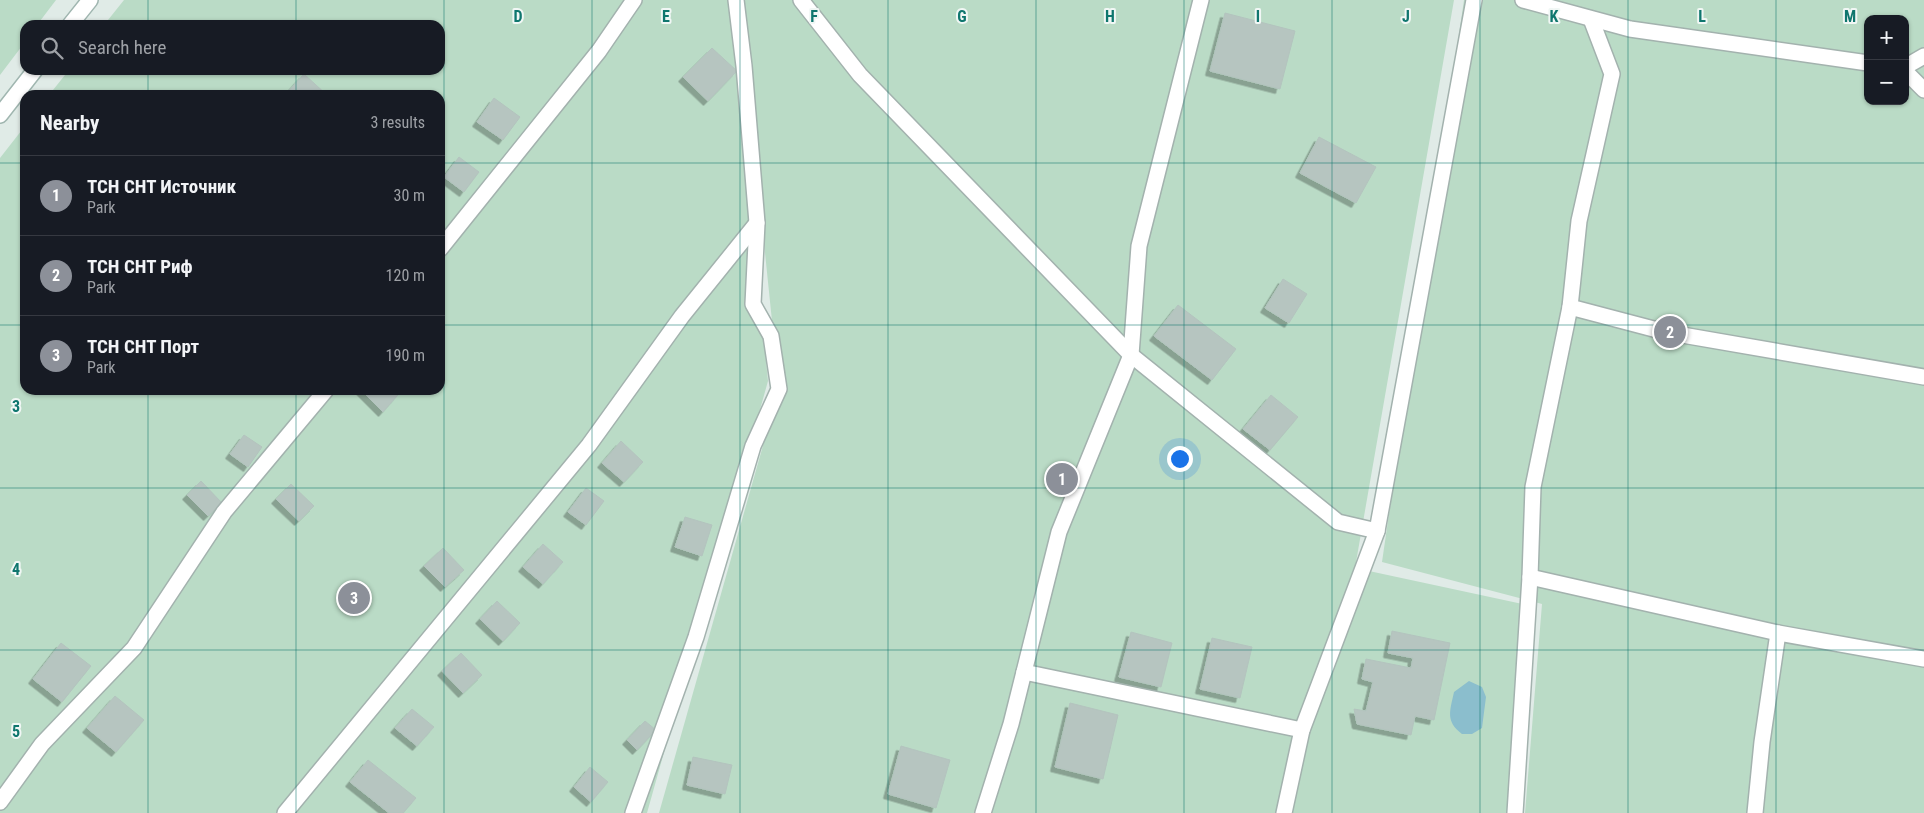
<!DOCTYPE html>
<meta charset="utf-8">
<style>
:root{--surface:#171b24;--page:#242831;--text:#f1f3f6;--muted:#9ea1a6;--line:#363941;--accent:#8c9099}
body{margin:0;font-family:"Roboto Condensed",sans-serif;background:var(--page);color:var(--text)}
.controls{position:absolute;right:15px;top:15px;display:grid;overflow:hidden;border-radius:10px;box-shadow:0 1px 4px #0004}
.controls button{width:45px;height:45px;display:grid;place-items:center;padding:0;border:0;border-bottom:1px solid var(--line);background:var(--surface);color:var(--text);font:25px sans-serif}
.you{position:absolute;left:1179px;top:458px;width:18px;height:18px;margin:-12px;border:4px solid #fff;border-radius:50%;background:#1a73e8;box-shadow:0 0 0 8px #1a73e833}
.badge{display:grid;place-items:center;width:32px;height:32px;border-radius:50%;background:var(--accent);color:#fff;font-size:16px;font-weight:700}
.pin{position:absolute;translate:-50% -50%;border:2px solid #fff;box-shadow:0 1px 5px #0006}
.list{margin:0;padding:0;list-style:none}
h2{display:flex;justify-content:space-between;align-items:center;height:65px;margin:0;padding:0 20px;font-size:21px}
h2 small{font-size:16px;font-weight:400;color:var(--muted)}
.list li{display:grid;grid-template-columns:32px 1fr auto;gap:15px;align-items:center;box-sizing:border-box;height:80px;padding:0 20px;border-top:1px solid var(--line)}
.list b{display:block;font-size:19px;white-space:nowrap}
.list p{margin:0;font-size:16px;white-space:nowrap;color:var(--muted)}
.list em{font-size:16px;font-style:normal;color:var(--muted)}
.icon{flex:none;width:28px;height:28px;fill:none;stroke:currentColor;stroke-width:2;stroke-linecap:round;stroke-linejoin:round}
.map{position:relative;flex:none;width:1924px;height:813px;overflow:hidden}
.search{position:absolute;background:var(--surface);box-shadow:0 1px 4px #0004;left:20px;top:20px;width:425px;height:55px;display:flex;align-items:center;gap:12px;box-sizing:border-box;padding:0 18px;border-radius:15px;color:var(--muted);font-size:19px}
.panel{position:absolute;background:var(--surface);box-shadow:0 1px 4px #0004;left:20px;top:90px;width:425px;height:305px;border-radius:15px}
.map>svg:first-child{display:block}
.green{fill:#badbc6;fill-rule:evenodd}
.water{fill:#8bbecd}
.building{fill:#b6c5c0;stroke:#b3c4be;filter:url(#shadow)}
.lines{fill:none;stroke-linecap:round;stroke-linejoin:round}
.service-casing{stroke:#a3b2ae;stroke-width:18}
.secondary-casing{stroke:#a0b6b0;stroke-width:18}
.service{stroke:#fff;stroke-width:15}
.secondary{stroke:#fff;stroke-width:15}
.grid{fill:none;stroke:#0f766e;stroke-width:1;stroke-opacity:0.55}
.grid-label{font-size:16px;text-anchor:middle;font-weight:bold;fill:#0f766e;stroke:#f1f7f5;stroke-width:4;stroke-linejoin:round;paint-order:stroke}
</style>
<div class="map">
<svg width="1924" height="813" viewBox="0 0 1924 813">
<defs>
<filter id="shadow"><feDropShadow dx="-4.5" dy="4.5" stdDeviation="0" flood-color="#0004"/></filter>
</defs>
<rect width="100%" height="100%" fill="#e0ebe7"/>
<g class="green">
<path d="M0 0H56L37 25H25V42L0 75Z"/>
<path d="M124 0H730L768 381 647 813H0V158L25 126V390H440V95H49L69 70H440V25H104Z"/>
<path d="M739 0H1454L1355 568 1527 605 1515 813H659L779 389Z"/>
<path d="M1464 0H1924V813H1525L1542 604 1382 562ZM1868 19H1905V101H1868Z"/>
</g>
<path class="water" d="M1469 681 1482 687 1486 697 1482 728 1472 734H1462C1445 721 1450 711 1454 692Z"/>
<g class="building">
<path d="M1225 13 1295 31 1280 89 1210 71Z"/>
<path d="M712 48 737 71 708 101 683 77Z"/>
<path d="M304 74 327 95H285Z"/>
<path d="M494 98 520 117 503 140 477 122Z"/>
<path d="M1319 137 1376 167 1356 203 1300 173Z"/>
<path d="M459 157 479 172 464 192 444 177Z"/>
<path d="M1283 279 1307 294 1289 323 1265 308Z"/>
<path d="M1178 305 1236 349 1212 380 1154 336Z"/>
<path d="M361 390H393L398 395 383 412Z"/>
<path d="M1271 395 1298 417 1270 450 1243 429Z"/>
<path d="M244 435 262 447 248 467 230 454Z"/>
<path d="M621 441 643 462 624 482 602 463Z"/>
<path d="M201 481 222 503 208 516 187 495Z"/>
<path d="M291 484 314 506 299 521 276 499Z"/>
<path d="M586 488 604 501 586 525 568 512Z"/>
<path d="M685 517 712 525 702 556 675 547Z"/>
<path d="M543 544 563 562 543 584 523 567Z"/>
<path d="M443 548 464 570 445 587 424 566Z"/>
<path d="M497 601 520 623 503 641 480 619Z"/>
<path d="M1392 631 1450 643 1434 720 1415 716 1411 735 1357 724 1354 709 1366 711 1373 682 1362 679 1366 659 1411 668 1413 658 1388 653Z"/>
<path d="M1131 632 1172 643 1161 687 1119 677Z"/>
<path d="M1212 638 1252 647 1240 698 1200 689Z"/>
<path d="M61 643 91 666 62 702 33 679Z"/>
<path d="M461 653 482 675 463 693 442 671Z"/>
<path d="M115 696 144 720 116 752 87 728Z"/>
<path d="M1070 703 1118 715 1103 779 1055 767Z"/>
<path d="M412 709 434 727 417 746 395 728Z"/>
<path d="M645 721 656 730 637 750 627 740Z"/>
<path d="M901 746 950 760 936 808 888 794Z"/>
<path d="M693 757 732 765 725 794 687 785Z"/>
<path d="M368 760 416 798 403 813H389L350 782Z"/>
<path d="M590 767 608 782 591 802 574 787Z"/>
</g>
<g class="lines">
<defs>
<g id="service">
<path d="M801 0 860 75 1131 355 1338 522 1377 531"/>
<path d="M1523 0 1630 29 1868 63"/>
<path d="M1905 67 1924 56"/>
<path d="M1905 71 1924 90"/>
<path d="M440 249 599 51 634 0"/>
<path d="M1570 307 1665 332 1924 377"/>
<path d="M1530 577 1778 633 1924 659"/>
<path d="M1024 672 1302 730"/>
<path d="M0 802 42 744 134 648 224 512 326 390"/>
<path d="M285 813 589 445 682 316 757 223"/>
<path d="M633 813 696 637 753 446 779 389 771 336 753 304 757 223 744 66 736 0"/>
<path d="M983 813 1011 724 1059 532 1131 355 1139 246 1201 0"/>
<path d="M1284 813 1302 730 1377 531 1474 0"/>
<path d="M1515 813 1530 577 1533 487 1570 307 1579 221 1612 74 1591 19"/>
<path d="M1755 813 1762 742 1778 633"/>
</g>
<g id="secondary">
<path d="M70 25 90 0"/>
<path d="M0 115 35 70"/>
</g>
</defs>
<use href="#service" class="service-casing"/>
<use href="#secondary" class="secondary-casing"/>
<use href="#service" class="service"/>
<use href="#secondary" class="secondary"/>
</g>
<path class="grid" d="M148 0V25M296 0V25M444 0V813M592 0V813M740 0V813M888 0V813M1036 0V813M1184 0V813M1332 0V813M1480 0V813M1628 0V813M1776 0V813M148 70V95M296 70V95M0 163H25M440 163H1924M0 325H25M440 325H1924M148 390V813M296 390V813M0 488H1924M0 650H1924"/>
<g class="grid-label">
<text x="518" y="22">D</text>
<text x="666" y="22">E</text>
<text x="814" y="22">F</text>
<text x="962" y="22">G</text>
<text x="1110" y="22">H</text>
<text x="1258" y="22">I</text>
<text x="1406" y="22">J</text>
<text x="1554" y="22">K</text>
<text x="1702" y="22">L</text>
<text x="1850" y="22">M</text>
<text x="16" y="412">3</text>
<text x="16" y="575">4</text>
<text x="16" y="737">5</text>
</g>
</svg>
<div class="controls">
<button>+</button>
<button>−</button>
</div>
<div class="you"></div>
<div class="pin badge" style="left:1062px;top:479px">1</div>
<div class="pin badge" style="left:1670px;top:332px">2</div>
<div class="pin badge" style="left:354px;top:598px">3</div>
<div class="search"><svg class="icon" aria-label="search" viewBox="0 0 24 24"><circle cx="10" cy="10" r="6"/><path d="M15 15l6 6"/></svg>Search here</div>
<section class="panel">
<h2>Nearby<small>3 results</small></h2>
<ul class="list">
<li><span class="badge">1</span><div><b>ТСН СНТ Источник</b><p>Park</p></div><em>30 m</em></li>
<li><span class="badge">2</span><div><b>ТСН СНТ Риф</b><p>Park</p></div><em>120 m</em></li>
<li><span class="badge">3</span><div><b>ТСН СНТ Порт</b><p>Park</p></div><em>190 m</em></li>
</ul>
</section>
</div>
